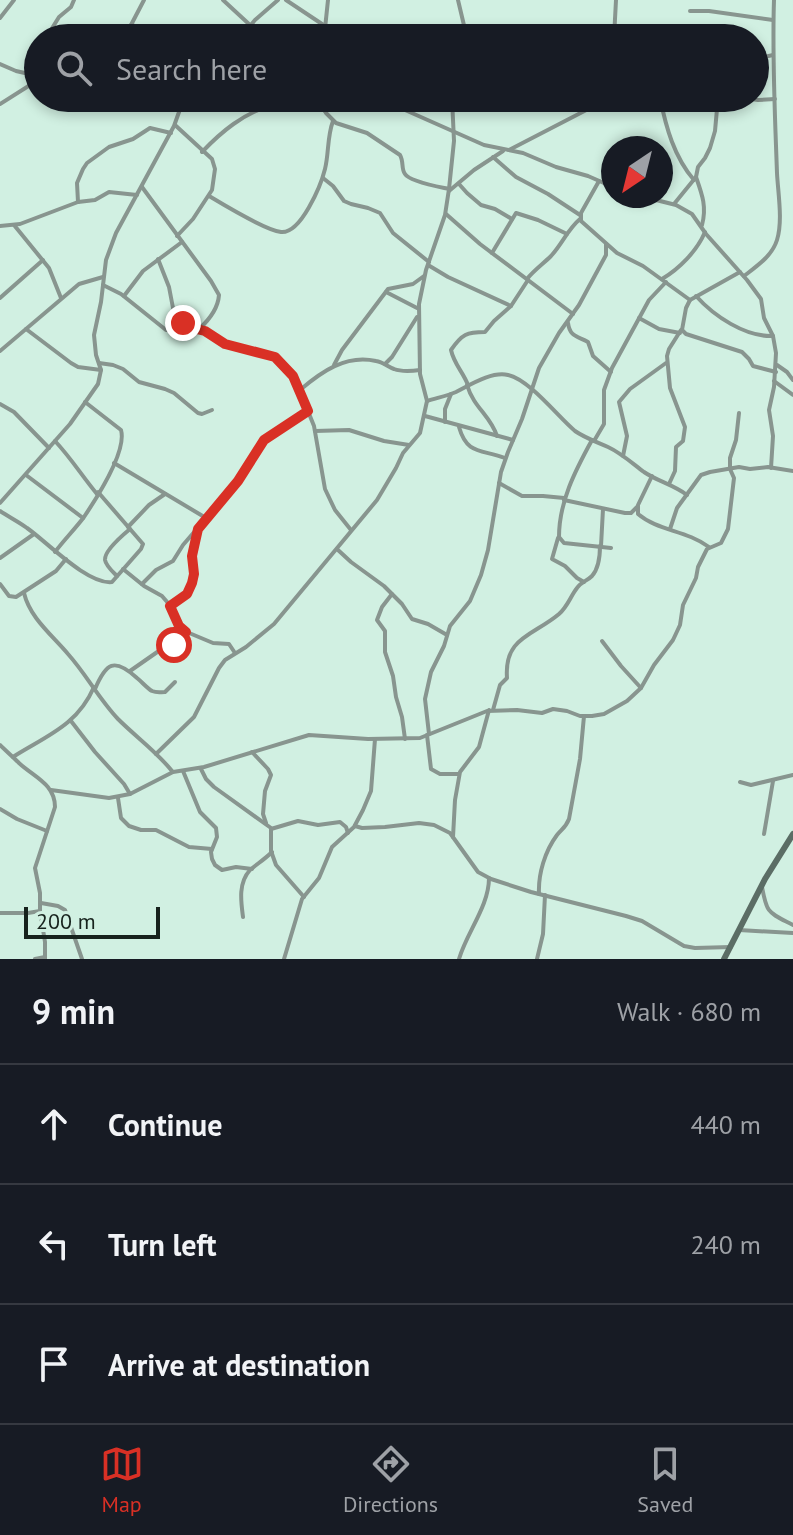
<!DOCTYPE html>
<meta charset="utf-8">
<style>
:root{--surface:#171b24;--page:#20242c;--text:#f1f3f6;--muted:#9ea1a6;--line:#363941;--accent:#d93025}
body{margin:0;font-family:"PT Sans",sans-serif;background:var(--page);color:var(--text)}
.compass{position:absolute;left:601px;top:136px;width:72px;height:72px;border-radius:50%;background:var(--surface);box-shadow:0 4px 12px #0003;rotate:215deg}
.scale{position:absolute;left:24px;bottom:20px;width:136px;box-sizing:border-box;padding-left:8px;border:4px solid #17221d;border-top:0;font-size:22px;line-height:28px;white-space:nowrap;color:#17221d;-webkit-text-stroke:6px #d1f0e2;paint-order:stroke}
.stop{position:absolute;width:24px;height:24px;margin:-18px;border:6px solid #d93025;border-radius:50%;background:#fff}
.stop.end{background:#d93025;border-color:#fff;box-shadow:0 2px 8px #0008}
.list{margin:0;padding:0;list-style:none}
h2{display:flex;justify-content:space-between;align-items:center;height:104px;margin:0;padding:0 32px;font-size:34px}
h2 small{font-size:26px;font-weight:400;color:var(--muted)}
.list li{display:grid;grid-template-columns:52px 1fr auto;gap:24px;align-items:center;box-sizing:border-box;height:120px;padding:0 32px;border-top:2px solid var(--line)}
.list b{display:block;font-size:30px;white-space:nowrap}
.list em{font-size:26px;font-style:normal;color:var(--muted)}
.icon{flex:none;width:44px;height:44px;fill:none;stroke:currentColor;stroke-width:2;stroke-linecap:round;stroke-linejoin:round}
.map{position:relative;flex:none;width:793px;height:959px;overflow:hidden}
.search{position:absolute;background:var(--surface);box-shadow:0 4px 12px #0003;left:24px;right:24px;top:24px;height:88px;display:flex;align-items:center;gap:20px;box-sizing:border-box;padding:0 28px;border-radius:44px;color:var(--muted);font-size:30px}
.sheet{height:464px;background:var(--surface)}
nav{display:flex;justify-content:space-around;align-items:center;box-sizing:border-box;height:112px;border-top:2px solid var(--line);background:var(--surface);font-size:22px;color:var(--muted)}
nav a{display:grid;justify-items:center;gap:4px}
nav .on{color:var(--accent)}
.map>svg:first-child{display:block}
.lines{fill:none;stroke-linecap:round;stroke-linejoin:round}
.street{stroke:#88958f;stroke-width:4}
.secondary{stroke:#5b6d65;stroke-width:6}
.route{stroke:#d93025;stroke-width:10}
</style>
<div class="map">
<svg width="793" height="959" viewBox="0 0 793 959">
<rect width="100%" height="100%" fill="#d1f0e2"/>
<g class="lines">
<g class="street">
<path d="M223 0 250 25"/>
<path d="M286 0 325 26"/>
<path d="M458 0 467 38"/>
<path d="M690 11H709L773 20"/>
<path d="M0 18 14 0"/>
<path d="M131 25 179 38"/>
<path d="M46 38 59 17 71 7 74 0"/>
<path d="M117 38 131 25 144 0"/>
<path d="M240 38 255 20 278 0"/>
<path d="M324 38 328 0"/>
<path d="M614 38 616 0"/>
<path d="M755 59 773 55"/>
<path d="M0 64 16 71 38 76"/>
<path d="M28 74 38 51"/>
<path d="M316 98 326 113 336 123 367 133 400 155C404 162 401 169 405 174 410 182 440 187 449 189"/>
<path d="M378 98 484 145 523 153 556 167 588 176 613 187"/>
<path d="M660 98C666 127 674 157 694 180"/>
<path d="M744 98 758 100 775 99"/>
<path d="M0 104 38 80"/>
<path d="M175 125 212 159 215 169 212 190 193 219 177 236"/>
<path d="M509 150 596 105 614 98"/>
<path d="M202 152C222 131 243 114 271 105 282 102 291 106 301 98"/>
<path d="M493 157 516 177 548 194 580 215"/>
<path d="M696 177C702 194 707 207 702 225"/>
<path d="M323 178 333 186 344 201 351 204 368 208 380 213 393 233 429 262"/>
<path d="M599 181 581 213V221L617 253 643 266 690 300"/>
<path d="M459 184 467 193 481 205 495 209 512 219"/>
<path d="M142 187 211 281 219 295C218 309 209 320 199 329"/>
<path d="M449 191 474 170 503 151"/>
<path d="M209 196C224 205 265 230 281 232 301 234 321 185 325 169 329 153 327 137 333 121"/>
<path d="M640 196 676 205 692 214 706 234 747 280 761 299 764 318 773 336 776 353 774 387 769 410 773 436 771 468"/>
<path d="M78 202 77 183 83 169 87 163 109 147 133 139 150 128 171 133"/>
<path d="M674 204 696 177 698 167 705 158 710 148 715 131 718 98"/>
<path d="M446 214 480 244 573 314"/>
<path d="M14 225 49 268 61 298"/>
<path d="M0 226 20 224 78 202 95 200 109 192 137 195"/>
<path d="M492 253 516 213 538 220 567 234"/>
<path d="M158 259 169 287 173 308 183 323 192 328 205 331 225 344 275 357 289 370 297 384 314 426 325 489 335 510 351 530"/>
<path d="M428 265 448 277 511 306"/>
<path d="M740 272 690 300 686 308 682 330 686 334 742 352 749 359 753 366 776 372"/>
<path d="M744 276C757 266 772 256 777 240 783 221 778 193 777 173 775 116 772 57 774 0"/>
<path d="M527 279C534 270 543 264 551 256 562 244 568 229 580 219"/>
<path d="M662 279C679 269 697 251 705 232"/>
<path d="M103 285 121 294 166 330 172 329 180 320"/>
<path d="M386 292 419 309"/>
<path d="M124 296 143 271 182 242"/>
<path d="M696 296C714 316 745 337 773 336"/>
<path d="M0 298 43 260"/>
<path d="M639 318 659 329 680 333"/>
<path d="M568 323C570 337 577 336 588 342L593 356 611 372"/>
<path d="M26 329 71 363 78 367 101 370"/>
<path d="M0 351 79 284 103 277"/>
<path d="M99 363 113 365 123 369 139 382 165 389 174 393 198 413 202 414 212 410"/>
<path d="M385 364 392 357 417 317"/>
<path d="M334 365 342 350 388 289 413 284 424 276"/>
<path d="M777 365 787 372 793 380"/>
<path d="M774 381 793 395"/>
<path d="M467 385C474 408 490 415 497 436"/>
<path d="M468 385C463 372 454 364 451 350 462 334 467 332 485 332L494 321 511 306 528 280"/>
<path d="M300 390C321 372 346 354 376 361 383 362 388 367 394 369 402 372 412 371 420 370"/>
<path d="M427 401C436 398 447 396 456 392 470 385 492 371 508 375 530 380 558 417 575 431 585 438 597 442 608 447 621 453 632 463 644 472 657 481 674 485 687 495"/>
<path d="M0 404 14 412 49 448"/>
<path d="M425 416 513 440"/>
<path d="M445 422V409L451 394"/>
<path d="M459 427C467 455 481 449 505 458"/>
<path d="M315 431 349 430 384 441 409 445"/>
<path d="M592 440C575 471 559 502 559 537L564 543 611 548"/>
<path d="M55 441C71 458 82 476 97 494"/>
<path d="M594 441 604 424V390L612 368 649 300 666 282"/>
<path d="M623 456 627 436 619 402 630 389 666 363"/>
<path d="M114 463 206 518"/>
<path d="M26 475 83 518"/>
<path d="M652 476 638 505V514C658 531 686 530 709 547"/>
<path d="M499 483 522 496H543L564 498"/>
<path d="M669 484 675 471 676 447 683 441 685 427 670 388 667 356 669 349 681 330"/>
<path d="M564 500 625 513H631L637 507"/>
<path d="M0 503 70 424 98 384 101 370 96 355 94 335 101 302 106 260 116 233 174 126 184 98"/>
<path d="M0 511C9 517 19 522 27 528 47 542 88 585 112 582L141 549 143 544 98 492"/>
<path d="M128 527 149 505 165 494"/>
<path d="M670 529 677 508 701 475 710 472 739 467 750 469 768 467 793 471"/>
<path d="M558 538 552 559 565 566 577 578 584 582"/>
<path d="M601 546 603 509"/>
<path d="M338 550 351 562 384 586 402 604 412 619 428 624 447 635"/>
<path d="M55 552C64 540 75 529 84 517 96 499 127 451 121 430L85 402"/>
<path d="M0 558 34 534"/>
<path d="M123 569 144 586 162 596 168 603 182 630 213 643 229 644 235 653"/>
<path d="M117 576C113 572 106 566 105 560 104 551 124 534 130 529"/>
<path d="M0 584 9 596 16 597 56 571 66 559"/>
<path d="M142 584 156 570 173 561 183 545 238 481 264 440 308 411"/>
<path d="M24 593C30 618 52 635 68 654 86 674 99 699 118 719 136 737 156 751 172 771"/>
<path d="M392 594 382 607 377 620 385 631V652L393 676 396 697 402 717 405 739"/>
<path d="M170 606C198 592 191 583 192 557 192 548 195 539 197 531"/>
<path d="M602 641 621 666 641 688"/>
<path d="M130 671 163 648 178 642 186 632"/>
<path d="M95 689C106 663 114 657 137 678 142 682 147 688 152 691 157 693 160 692 165 692L175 682"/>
<path d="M493 710 500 685 507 678C504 637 533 636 559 614 568 606 570 597 577 588 581 582 587 581 592 576 599 568 600 556 600 546"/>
<path d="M71 721 95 752 124 784 130 794"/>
<path d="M429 734 425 699 431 672 444 646 450 626 470 601 481 575 488 550 501 472 508 452 522 419 539 368 559 333 579 305 606 255V244"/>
<path d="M427 735 431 769 440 774H459"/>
<path d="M0 745C6 751 13 757 19 763 34 777 55 784 55 807L35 868 40 893V911L45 942V959"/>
<path d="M252 752 268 769 271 775 265 791 263 814 266 823"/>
<path d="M156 754 194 717 219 668 225 660 246 647 274 624 377 500 396 468 403 453 420 433 427 401 420 374 419 304 426 270 445 215 449 189 454 141 452 98"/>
<path d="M13 757C46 736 77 726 94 687"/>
<path d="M201 769 206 779 214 787 271 828V851L276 865 304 897"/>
<path d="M183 771 200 812 216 828 217 837 211 852 212 859 215 865 222 870 236 867 252 869"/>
<path d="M740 782 751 785 793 775"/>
<path d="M51 790 109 798 130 794 173 772 204 767 309 735 368 739 420 738 487 711 517 710 542 713 553 709 567 711 580 716H592L604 714 627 701 641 688 654 665 673 640 680 625 683 605 696 578 698 567 707 549 721 543 728 529 734 478 730 469V458L736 440 739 413"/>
<path d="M118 798 121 818 129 826 141 830H156L189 847 212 849"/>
<path d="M0 809 17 819 47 831"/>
<path d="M355 826 362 828 385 827 419 823 434 825 450 833 478 872 491 879 531 892 626 916 642 921 684 946 695 948 731 947"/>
<path d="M271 829 298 821 318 825 340 822 346 827 348 833"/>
<path d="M764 834 773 781"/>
<path d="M453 837 455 800 460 772 479 747 489 710"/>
<path d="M762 887C767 914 768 912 793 925"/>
<path d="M539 894C538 874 545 851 557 835 562 829 566 827 569 819L580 759 584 716"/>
<path d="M41 903 58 906 65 910 82 959"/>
<path d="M0 913H28L40 911"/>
<path d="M243 917C241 902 238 883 250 870 257 864 265 859 272 852"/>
<path d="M739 930 793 933"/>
<path d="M35 959 45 957"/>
<path d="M284 959 302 899 319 878 332 847 354 827 363 810 371 791 375 739"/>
<path d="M459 959C467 932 489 906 489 878"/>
<path d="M537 959 543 934 545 895"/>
</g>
<path class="secondary" d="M724 959 765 879 793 834"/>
</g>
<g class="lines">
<path class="route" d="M174 645 178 642 186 632 179 626 170 606 187 594 192 583 194 574 192 556 198 529 238 481 264 440 308 411 293 376 275 357 225 344 205 331 192 328 183 323"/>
</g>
</svg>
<svg class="compass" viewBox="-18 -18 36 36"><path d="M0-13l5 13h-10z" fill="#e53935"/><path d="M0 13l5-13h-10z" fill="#9ea1a6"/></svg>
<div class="scale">200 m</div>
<div class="stop" style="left:174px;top:645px"></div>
<div class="stop end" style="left:183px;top:323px"></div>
<div class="search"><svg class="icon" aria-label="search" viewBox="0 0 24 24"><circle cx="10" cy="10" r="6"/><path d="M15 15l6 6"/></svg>Search here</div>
</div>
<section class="sheet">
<h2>9 min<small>Walk · 680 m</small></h2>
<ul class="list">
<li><svg class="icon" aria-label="ahead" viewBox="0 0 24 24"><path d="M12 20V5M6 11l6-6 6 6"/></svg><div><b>Continue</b></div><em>440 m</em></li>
<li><svg class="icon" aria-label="left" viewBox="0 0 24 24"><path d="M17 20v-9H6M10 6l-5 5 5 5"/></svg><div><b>Turn left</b></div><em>240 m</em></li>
<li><svg class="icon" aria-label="arrive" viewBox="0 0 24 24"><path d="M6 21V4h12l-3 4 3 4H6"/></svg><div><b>Arrive at destination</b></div></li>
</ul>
</section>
<nav>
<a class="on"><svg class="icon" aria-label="map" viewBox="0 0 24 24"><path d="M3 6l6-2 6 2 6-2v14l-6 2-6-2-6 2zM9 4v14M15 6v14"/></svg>Map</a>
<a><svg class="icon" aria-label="directions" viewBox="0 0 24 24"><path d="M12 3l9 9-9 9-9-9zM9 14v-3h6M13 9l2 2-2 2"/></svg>Directions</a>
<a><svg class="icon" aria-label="saved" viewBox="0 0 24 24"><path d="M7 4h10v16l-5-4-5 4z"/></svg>Saved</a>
</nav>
